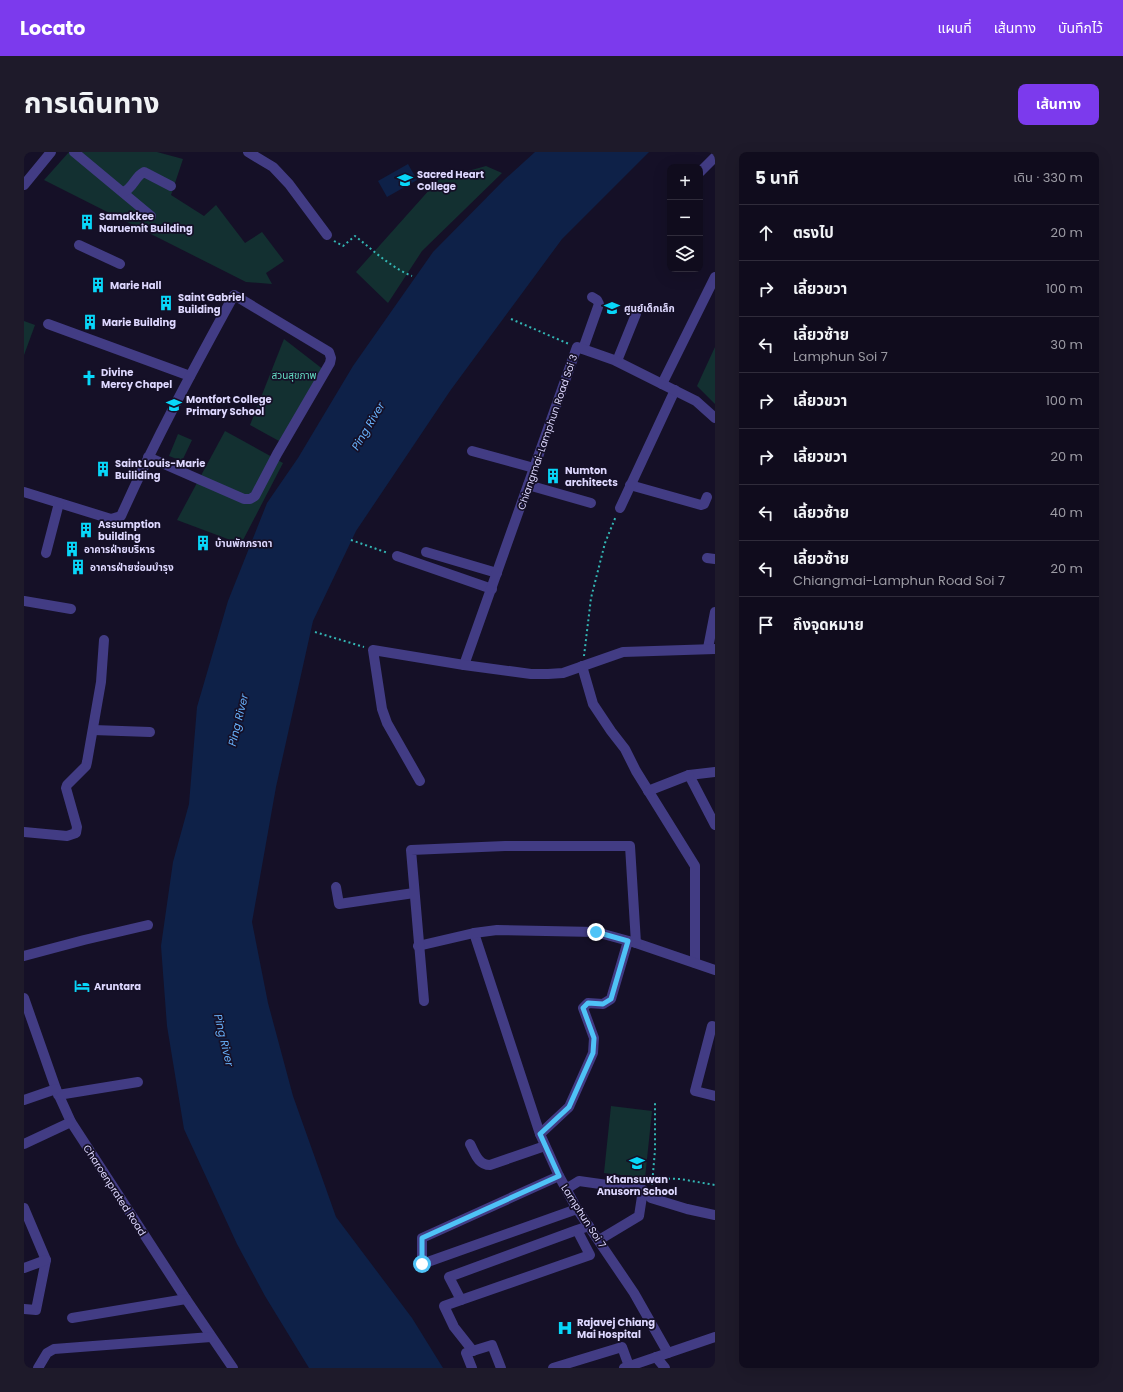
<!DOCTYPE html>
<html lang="th">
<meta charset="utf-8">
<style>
:root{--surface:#100c1d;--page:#1e1a2a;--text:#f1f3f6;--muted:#9c9ba4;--line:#302c3b;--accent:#7c3aed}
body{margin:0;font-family:Poppins,"Noto Sans Thai",sans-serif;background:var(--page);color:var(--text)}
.controls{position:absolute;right:12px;top:12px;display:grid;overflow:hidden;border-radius:8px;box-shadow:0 4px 16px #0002}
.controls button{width:36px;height:36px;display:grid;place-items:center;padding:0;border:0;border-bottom:1px solid var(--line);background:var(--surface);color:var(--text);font:20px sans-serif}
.stop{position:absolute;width:12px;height:12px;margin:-9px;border:3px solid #4fc3f7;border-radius:50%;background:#fff}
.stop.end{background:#4fc3f7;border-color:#fff;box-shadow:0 1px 4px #0008}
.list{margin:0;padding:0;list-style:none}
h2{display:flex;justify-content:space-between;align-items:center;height:52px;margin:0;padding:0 16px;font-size:17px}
h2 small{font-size:13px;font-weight:400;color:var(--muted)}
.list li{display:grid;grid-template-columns:26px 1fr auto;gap:12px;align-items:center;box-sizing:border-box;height:56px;padding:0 16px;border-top:1px solid var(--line)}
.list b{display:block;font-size:15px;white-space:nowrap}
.list p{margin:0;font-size:13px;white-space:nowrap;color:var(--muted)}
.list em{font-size:13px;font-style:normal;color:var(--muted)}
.icon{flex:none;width:22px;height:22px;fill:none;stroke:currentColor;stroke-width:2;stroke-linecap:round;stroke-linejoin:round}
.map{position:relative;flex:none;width:691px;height:1216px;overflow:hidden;border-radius:8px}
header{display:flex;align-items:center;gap:24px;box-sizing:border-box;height:56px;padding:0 20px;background:var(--accent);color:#fff}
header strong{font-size:19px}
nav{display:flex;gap:22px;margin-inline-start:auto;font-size:14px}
.intro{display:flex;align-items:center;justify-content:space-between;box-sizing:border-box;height:96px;padding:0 24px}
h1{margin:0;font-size:28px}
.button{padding:10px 18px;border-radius:8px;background:var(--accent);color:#fff;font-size:14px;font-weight:700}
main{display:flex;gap:24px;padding:0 24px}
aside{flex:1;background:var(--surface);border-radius:8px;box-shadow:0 4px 16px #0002}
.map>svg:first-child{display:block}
.green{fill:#133031}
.water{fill:#0e2148}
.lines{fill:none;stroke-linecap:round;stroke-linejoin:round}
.path{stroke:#33b6b4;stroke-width:2;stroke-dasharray:2 3;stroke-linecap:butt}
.minor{stroke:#423c84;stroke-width:10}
.route{stroke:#4fc3f7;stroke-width:5}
.labels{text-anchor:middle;stroke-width:3.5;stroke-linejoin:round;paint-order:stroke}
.poi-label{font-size:10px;font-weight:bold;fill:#ddd7fe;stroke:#151027;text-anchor:start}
.park-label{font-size:10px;fill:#64ddc4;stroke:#151027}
.street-label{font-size:10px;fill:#ddd7fe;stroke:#151027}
.water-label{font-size:11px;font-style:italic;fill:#68b1fb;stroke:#151027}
</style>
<header>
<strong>Locato</strong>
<nav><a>แผนที่</a><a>เส้นทาง</a><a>บันทึกไว้</a></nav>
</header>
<div class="intro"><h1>การเดินทาง</h1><a class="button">เส้นทาง</a></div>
<main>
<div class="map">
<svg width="691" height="1216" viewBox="0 0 691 1216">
<rect width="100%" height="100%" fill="#151027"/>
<g class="green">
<path d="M45 0H133L159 7 147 43 180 64 192 53 221 91 238 80 260 109 242 121 248 132 222 130 20 28Z"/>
<path d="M462 14 478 21 398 99 364 151 332 120 415 27Z"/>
<path d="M0 169 11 173 0 203Z"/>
<path d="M260 187 300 218 255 289 226 273Z"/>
<path d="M691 195V252L673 234Z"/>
<path d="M201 279 259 311 217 392 153 368Z"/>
<path d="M154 282 168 288 158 309 145 304Z"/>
<path d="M587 954 628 959 621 1026 580 1021Z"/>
</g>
<g class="water">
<path d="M511 0H625L538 87 426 239 332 379 289 469 252 635 228 770 244 851 269 944 312 1065 388 1166 419 1216H285L241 1144 213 1092 160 977 143 874 137 794 149 710 165 652 173 555 204 449 243 351 274 306 329 214 409 100 480 28Z"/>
<path d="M384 12 393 28 363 45 354 29Z"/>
</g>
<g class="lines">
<g class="path">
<path d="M310 89 319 94 331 84C349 98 366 115 388 124"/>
<path d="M487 167 545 192"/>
<path d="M327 388 364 401"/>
<path d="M291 480 340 495"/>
<path d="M560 504 567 446 581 391 592 364"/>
<path d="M629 1026 656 1027 691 1033"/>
<path d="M628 1033 631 998V950"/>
</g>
<g class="minor">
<path d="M50 0 127 64"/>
<path d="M224 0 249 15 265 32 303 83"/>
<path d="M676 20 691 5"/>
<path d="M0 33 27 0"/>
<path d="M99 40C109 37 111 24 120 20L147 34"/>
<path d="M55 93 96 112"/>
<path d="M24 172 166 224"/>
<path d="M559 197 575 152 573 148 568 145"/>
<path d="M593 209 612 162"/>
<path d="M638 232 691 125"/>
<path d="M448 299 510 316"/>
<path d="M504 333 567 351"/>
<path d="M606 333 677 353 680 352 683 345"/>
<path d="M0 340 87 367 97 364C131 288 170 216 210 143L305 200 307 206 306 211 253 302 231 344 226 347H220L124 305"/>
<path d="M596 356 651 238"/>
<path d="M402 400 473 421"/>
<path d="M22 401 35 351"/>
<path d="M373 404 468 437"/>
<path d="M683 406 691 407"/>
<path d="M0 449 47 457"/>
<path d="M684 496 691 460"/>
<path d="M440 513 553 195 590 208 672 249 691 266"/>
<path d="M558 514 569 552 587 579 601 597 612 619 671 714V811"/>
<path d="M69 578 126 580"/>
<path d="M691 620 665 623 691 673"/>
<path d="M396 629 363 571 358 557 349 498 440 513 507 522H524L539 521 599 500 691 497"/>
<path d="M624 639 665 623"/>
<path d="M0 680 43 684 52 681 53 675 42 636 43 633 62 614 63 610 77 530 80 488"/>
<path d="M312 735 315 752 390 741"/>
<path d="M450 781 516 982 535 1024 553 1057 610 1141 644 1201"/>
<path d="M394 794 450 781 473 778 572 780 612 791 691 818"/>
<path d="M0 804 60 788 124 773"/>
<path d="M0 846 32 937 47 970 162 1147 209 1216"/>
<path d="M400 849 387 698 481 694H606L612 791"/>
<path d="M691 875 688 874 671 939 691 944"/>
<path d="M34 943 114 930"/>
<path d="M0 948 32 937"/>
<path d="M516 982 545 955 569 901 570 886 559 856 564 851 579 852 587 847 604 789"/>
<path d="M0 992 47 970"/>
<path d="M446 992C451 1001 454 1013 466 1013L521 994"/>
<path d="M535 1024 398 1086V1112L553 1057"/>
<path d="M542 1037 555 1029 619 1038 627 1046 663 1057 691 1063"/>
<path d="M0 1056 22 1108 12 1158 0 1157"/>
<path d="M553 1078 566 1103 437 1148 425 1125 553 1078 565 1074"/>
<path d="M575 1088 615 1064 619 1038"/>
<path d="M0 1116 22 1108"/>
<path d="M437 1148 420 1154 430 1175 449 1199"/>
<path d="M48 1166 162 1147"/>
<path d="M632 1205 641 1216"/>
<path d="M14 1216 23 1201 30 1197 187 1185"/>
<path d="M448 1216 442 1201 468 1193 477 1216"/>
<path d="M529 1216 598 1195 605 1214"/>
<path d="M600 1216 691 1185"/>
</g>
</g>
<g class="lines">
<path class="route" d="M398 1112V1086L535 1024 516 982 545 955 569 901 570 886 559 856 564 851 579 852 587 847 604 789 572 780"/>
</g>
<defs>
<symbol id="school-bare" viewBox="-9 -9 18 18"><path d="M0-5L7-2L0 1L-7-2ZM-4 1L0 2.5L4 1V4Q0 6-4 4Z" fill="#08d7f9" stroke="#151027" stroke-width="2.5" paint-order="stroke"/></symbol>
<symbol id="building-bare" viewBox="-9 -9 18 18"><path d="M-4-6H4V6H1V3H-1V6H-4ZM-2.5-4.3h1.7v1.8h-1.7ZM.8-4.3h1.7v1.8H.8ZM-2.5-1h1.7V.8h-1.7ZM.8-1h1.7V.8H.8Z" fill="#08d7f9" stroke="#151027" stroke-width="2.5" paint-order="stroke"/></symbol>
<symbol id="church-bare" viewBox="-9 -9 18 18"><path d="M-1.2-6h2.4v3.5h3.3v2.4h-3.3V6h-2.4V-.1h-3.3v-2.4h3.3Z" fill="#08d7f9" stroke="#151027" stroke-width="2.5" paint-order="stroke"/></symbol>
<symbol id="hotel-bare" viewBox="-9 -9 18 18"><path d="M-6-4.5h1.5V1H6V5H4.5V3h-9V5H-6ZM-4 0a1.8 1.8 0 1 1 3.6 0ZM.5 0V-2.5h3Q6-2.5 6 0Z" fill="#08d7f9" stroke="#151027" stroke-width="2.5" paint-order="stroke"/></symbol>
<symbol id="hospital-bare" viewBox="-9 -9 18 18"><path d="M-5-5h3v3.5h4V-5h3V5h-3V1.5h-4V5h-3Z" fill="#08d7f9" stroke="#151027" stroke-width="2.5" paint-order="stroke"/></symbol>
</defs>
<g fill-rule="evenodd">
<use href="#school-bare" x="370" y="17" width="22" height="22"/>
<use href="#building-bare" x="52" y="59" width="22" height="22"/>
<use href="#building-bare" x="63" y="122" width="22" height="22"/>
<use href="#building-bare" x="131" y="140" width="22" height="22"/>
<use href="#school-bare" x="577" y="145" width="22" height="22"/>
<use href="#building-bare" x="55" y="159" width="22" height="22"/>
<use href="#church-bare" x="54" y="215" width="22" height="22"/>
<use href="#school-bare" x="139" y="242" width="22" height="22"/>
<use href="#building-bare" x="68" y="306" width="22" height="22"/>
<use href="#building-bare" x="518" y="313" width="22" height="22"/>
<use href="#building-bare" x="51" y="367" width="22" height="22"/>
<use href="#building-bare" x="168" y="380" width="22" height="22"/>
<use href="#building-bare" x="37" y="386" width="22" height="22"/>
<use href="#building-bare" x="43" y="404" width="22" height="22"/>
<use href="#hotel-bare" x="47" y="823" width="22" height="22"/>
<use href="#school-bare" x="602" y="1000" width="22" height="22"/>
<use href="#hospital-bare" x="530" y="1165" width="22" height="22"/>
</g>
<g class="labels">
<g class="poi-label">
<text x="393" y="26">Sacred Heart<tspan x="393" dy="12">College</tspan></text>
<text x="75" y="68">Samakkee<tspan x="75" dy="12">Naruemit Building</tspan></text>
<text x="86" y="137">Marie Hall</text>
<text x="154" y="149">Saint Gabriel<tspan x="154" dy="12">Building</tspan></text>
<text x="600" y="160">ศูนย์เด็กเล็ก</text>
<text x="78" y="174">Marie Building</text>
<text x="77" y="224">Divine<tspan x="77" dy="12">Mercy Chapel</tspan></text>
<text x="162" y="251">Montfort College<tspan x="162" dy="12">Primary School</tspan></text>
<text x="91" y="315">Saint Louis-Marie<tspan x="91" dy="12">Builiding</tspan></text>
<text x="541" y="322">Numton<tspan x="541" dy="12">architects</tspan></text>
<text x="74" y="376">Assumption<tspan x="74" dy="12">building</tspan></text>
<text x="191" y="395">บ้านพักภราดา</text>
<text x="60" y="401">อาคารฝ่ายบริหาร</text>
<text x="66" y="419">อาคารฝ่ายซ่อมบำรุง</text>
<text x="70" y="838">Aruntara</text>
<text x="613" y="1031" text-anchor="middle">Khansuwan<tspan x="613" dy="12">Anusorn School</tspan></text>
<text x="553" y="1174">Rajavej Chiang<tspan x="553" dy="12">Mai Hospital</tspan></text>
</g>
<g class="park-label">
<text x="270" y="227">สวนสุขภาพ</text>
</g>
<g class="street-label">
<text transform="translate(523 280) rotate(-71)" y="4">Chiangmai-Lamphun Road Soi 3</text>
<text transform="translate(91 1038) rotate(57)" y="4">Charoenprated Road</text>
<text transform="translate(560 1064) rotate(57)" y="4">Lamphun Soi 7</text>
</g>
<g class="water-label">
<text transform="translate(344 274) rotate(-59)" y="4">Ping River</text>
<text transform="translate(214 568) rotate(-76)" y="4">Ping River</text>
<text transform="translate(200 888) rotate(77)" y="4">Ping River</text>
</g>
</g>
</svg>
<div class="controls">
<button>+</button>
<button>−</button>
<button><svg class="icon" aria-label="layers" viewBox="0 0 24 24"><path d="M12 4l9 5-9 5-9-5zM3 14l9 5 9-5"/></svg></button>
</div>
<div class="stop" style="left:398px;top:1112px"></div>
<div class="stop end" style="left:572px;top:780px"></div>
</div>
<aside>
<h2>5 นาที<small>เดิน · 330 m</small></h2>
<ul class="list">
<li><svg class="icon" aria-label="ahead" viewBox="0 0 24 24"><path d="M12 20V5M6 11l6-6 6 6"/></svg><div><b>ตรงไป</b></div><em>20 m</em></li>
<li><svg class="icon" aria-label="right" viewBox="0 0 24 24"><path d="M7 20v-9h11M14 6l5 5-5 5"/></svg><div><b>เลี้ยวขวา</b></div><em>100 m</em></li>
<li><svg class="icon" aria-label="left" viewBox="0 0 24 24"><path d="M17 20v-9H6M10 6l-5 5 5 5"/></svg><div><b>เลี้ยวซ้าย</b><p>Lamphun Soi 7</p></div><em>30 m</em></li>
<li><svg class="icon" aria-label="right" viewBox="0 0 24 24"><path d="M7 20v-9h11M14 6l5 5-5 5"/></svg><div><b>เลี้ยวขวา</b></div><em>100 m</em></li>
<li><svg class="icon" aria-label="right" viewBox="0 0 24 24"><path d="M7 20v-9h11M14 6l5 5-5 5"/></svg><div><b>เลี้ยวขวา</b></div><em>20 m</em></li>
<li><svg class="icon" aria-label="left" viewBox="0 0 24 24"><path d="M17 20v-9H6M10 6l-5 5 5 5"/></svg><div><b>เลี้ยวซ้าย</b></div><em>40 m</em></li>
<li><svg class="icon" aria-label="left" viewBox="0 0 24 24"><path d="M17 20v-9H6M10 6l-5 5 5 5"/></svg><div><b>เลี้ยวซ้าย</b><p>Chiangmai-Lamphun Road Soi 7</p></div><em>20 m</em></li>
<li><svg class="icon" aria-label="arrive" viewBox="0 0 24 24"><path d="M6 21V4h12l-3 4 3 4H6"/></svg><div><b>ถึงจุดหมาย</b></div></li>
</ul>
</aside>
</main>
